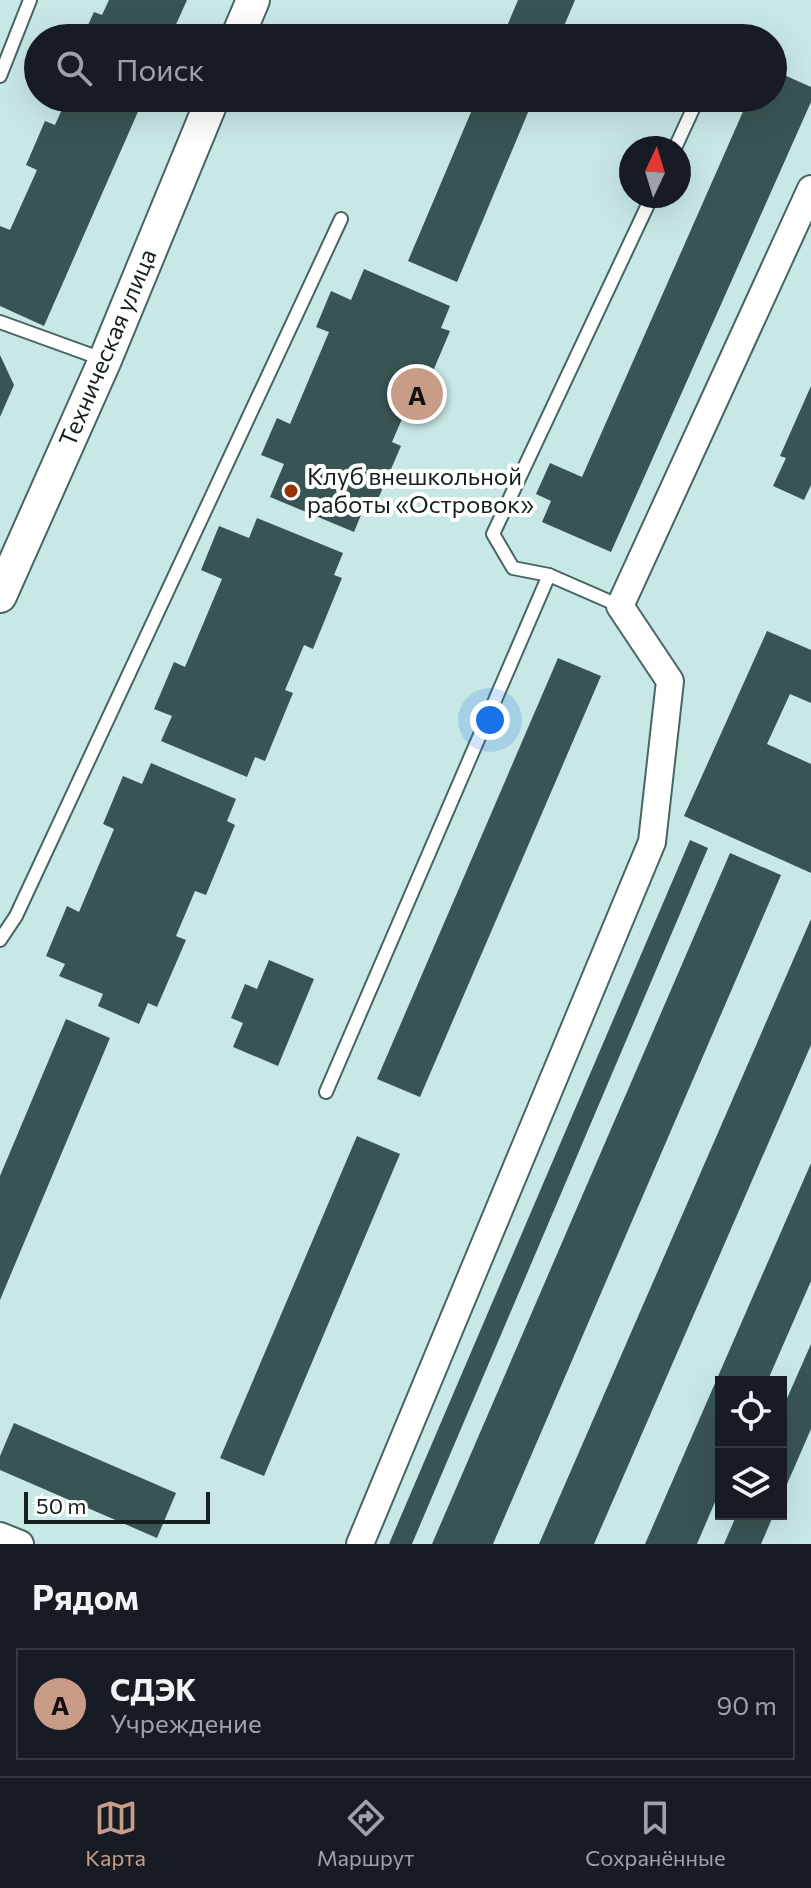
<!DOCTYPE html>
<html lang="ru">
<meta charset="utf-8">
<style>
:root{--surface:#171b24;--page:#242831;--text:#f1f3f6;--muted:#9ea1a6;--line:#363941;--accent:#c89c87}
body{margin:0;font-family:Commissioner,sans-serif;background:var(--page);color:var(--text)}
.controls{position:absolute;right:24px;bottom:24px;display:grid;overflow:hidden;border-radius:0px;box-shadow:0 8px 32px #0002}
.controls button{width:72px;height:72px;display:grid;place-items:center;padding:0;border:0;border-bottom:2px solid var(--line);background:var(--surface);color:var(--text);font:40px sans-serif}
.compass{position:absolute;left:619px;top:136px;width:72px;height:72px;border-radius:50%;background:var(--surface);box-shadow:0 8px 32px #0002;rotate:4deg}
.scale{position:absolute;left:24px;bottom:20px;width:186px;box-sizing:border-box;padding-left:8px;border:4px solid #152120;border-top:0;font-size:22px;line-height:28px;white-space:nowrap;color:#152120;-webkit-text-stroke:6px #fff;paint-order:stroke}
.you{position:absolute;left:490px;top:720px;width:28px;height:28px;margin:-20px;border:6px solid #fff;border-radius:50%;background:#1a73e8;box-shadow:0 0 0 12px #1a73e833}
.badge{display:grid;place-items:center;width:52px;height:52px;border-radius:50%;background:var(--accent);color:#111;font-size:26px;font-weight:700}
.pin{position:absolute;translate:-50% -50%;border:4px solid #fff;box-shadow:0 2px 8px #0006}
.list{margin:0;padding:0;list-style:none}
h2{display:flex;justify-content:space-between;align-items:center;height:104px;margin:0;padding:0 32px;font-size:34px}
h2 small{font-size:26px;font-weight:400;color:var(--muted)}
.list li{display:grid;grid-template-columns:52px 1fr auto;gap:24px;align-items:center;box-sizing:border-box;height:112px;margin:0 16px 16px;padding:0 16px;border:2px solid var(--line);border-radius:0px}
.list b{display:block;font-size:30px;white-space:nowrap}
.list p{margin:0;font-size:26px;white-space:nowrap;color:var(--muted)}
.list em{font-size:26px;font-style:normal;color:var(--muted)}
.icon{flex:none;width:44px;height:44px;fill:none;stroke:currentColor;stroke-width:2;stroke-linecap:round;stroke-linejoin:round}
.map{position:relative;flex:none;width:811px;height:1544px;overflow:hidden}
.search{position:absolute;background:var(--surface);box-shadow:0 8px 32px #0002;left:24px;right:24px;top:24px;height:88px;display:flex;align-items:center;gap:20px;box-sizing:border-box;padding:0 28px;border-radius:44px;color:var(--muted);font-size:30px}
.sheet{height:232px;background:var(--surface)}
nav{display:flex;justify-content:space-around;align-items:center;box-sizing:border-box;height:112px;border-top:2px solid var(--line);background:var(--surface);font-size:22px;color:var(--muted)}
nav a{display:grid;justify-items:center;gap:4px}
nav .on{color:var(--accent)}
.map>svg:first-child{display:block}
.building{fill:#395553}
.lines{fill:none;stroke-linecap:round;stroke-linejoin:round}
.service-casing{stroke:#486463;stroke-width:16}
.minor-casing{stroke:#486463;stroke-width:30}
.tertiary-casing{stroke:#486463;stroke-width:36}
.service{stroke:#fff;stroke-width:12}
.minor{stroke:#fff;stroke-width:26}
.tertiary{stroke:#fff;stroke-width:32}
.poi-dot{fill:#963200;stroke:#fff;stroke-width:3}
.labels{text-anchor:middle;stroke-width:8;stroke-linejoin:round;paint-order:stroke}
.street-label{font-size:24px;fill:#152120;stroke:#fff}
.poi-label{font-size:24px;fill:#152120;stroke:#fff;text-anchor:start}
</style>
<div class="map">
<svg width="811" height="1544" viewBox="0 0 811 1544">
<rect width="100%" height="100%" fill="#c8e8e6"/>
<g class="building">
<path d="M109 0H187L170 38H82L94 12 102 15Z"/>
<path d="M518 0H575L559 38H502Z"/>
<path d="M773 70 811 87V102L611 552 542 522 551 501 536 494 550 463 582 477 749 98H773Z"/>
<path d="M67 98H144L44 326 0 306V226L10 230 37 170 26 165 45 121 55 125Z"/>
<path d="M477 98H534L457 282 408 261Z"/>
<path d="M364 269 450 306 441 328 450 331 420 402 411 398 392 442 401 446 372 513 363 510 354 532 270 497 284 464 261 455 277 418 290 424 329 332 316 327 331 291 351 300Z"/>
<path d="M0 355 14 385 0 417Z"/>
<path d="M811 386V485L804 500 773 486 786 458 780 456Z"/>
<path d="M257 518 343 553 334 575 342 578 313 649 304 645 285 690 293 693 265 761 255 757 247 777 161 741 172 716 154 709 174 662 185 667 222 579 201 570 219 526 249 538Z"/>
<path d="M767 631 811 650V703L790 694 767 744 811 764V873L684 816Z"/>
<path d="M558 658 601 676 420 1097 377 1079Z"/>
<path d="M151 763 236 799 227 821 235 825 206 895 195 891 176 936 186 940 157 1007 148 1003 139 1024 98 1006 103 994 59 976 65 964 46 956 67 906 79 912 114 829 103 824 123 776 142 784Z"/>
<path d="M690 840 708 848 412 1544H389Z"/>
<path d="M730 853 781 875 493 1544H432Z"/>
<path d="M811 919V1045L594 1544H539Z"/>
<path d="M269 960 314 979 278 1066 233 1047 243 1023 231 1018 245 984 257 989Z"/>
<path d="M66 1019 110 1038 0 1300V1176Z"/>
<path d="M357 1136 400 1154 264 1476 220 1458Z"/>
<path d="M811 1163V1281L767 1382H721V1488L697 1544H645Z"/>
<path d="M811 1344V1429L781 1498V1412Z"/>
<path d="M14 1423 176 1493 157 1538 0 1470V1456Z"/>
<path d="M737 1514H774L761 1544H724Z"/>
</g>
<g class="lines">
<defs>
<g id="service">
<path d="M727 38 729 34"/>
<path d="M0 76 30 0"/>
<path d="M675 148 698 98"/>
<path d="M0 322 105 360"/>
<path d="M549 575 513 568 493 534 652 196"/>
<path d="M0 940 16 916 341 219"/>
<path d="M326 1092 549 575 620 606"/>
</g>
<g id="minor">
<path d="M0 1536 20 1544"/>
<path d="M360 1544 652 842 670 681 620 606 811 189"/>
</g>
<g id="tertiary">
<path d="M237 38 253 0"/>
<path d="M0 596 105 360 213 98"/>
</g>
</defs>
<use href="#service" class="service-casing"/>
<use href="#minor" class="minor-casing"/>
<use href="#tertiary" class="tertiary-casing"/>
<use href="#service" class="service"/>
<use href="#minor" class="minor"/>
<use href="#tertiary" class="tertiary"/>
</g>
<circle class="poi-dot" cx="291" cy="491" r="8"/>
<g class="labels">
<g class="street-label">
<text transform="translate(108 348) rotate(-67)" y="8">Техническая улица</text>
</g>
<g class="poi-label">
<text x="307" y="485">Клуб внешкольной<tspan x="307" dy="28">работы «Островок»</tspan></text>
</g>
</g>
</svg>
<div class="controls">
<button><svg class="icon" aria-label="locate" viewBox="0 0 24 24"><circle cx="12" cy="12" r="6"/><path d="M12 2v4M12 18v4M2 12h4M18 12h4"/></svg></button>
<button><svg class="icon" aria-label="layers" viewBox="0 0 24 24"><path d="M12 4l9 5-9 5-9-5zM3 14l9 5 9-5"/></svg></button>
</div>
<svg class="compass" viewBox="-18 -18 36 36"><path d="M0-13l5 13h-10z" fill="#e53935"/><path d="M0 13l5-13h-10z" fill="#9ea1a6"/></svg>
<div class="scale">50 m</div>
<div class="you"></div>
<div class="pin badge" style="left:417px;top:394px">A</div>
<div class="search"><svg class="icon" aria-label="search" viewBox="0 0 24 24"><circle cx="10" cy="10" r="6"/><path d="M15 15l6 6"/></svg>Поиск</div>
</div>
<section class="sheet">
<h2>Рядом<small></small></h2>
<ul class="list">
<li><span class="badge">A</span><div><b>СДЭК</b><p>Учреждение</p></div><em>90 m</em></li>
</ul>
</section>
<nav>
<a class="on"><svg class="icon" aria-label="map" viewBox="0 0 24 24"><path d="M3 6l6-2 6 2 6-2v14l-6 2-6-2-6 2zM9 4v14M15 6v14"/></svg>Карта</a>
<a><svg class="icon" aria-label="directions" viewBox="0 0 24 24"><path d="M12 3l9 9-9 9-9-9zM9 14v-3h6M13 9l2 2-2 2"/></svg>Маршрут</a>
<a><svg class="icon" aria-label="saved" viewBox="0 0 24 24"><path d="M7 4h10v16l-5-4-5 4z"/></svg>Сохранённые</a>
</nav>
